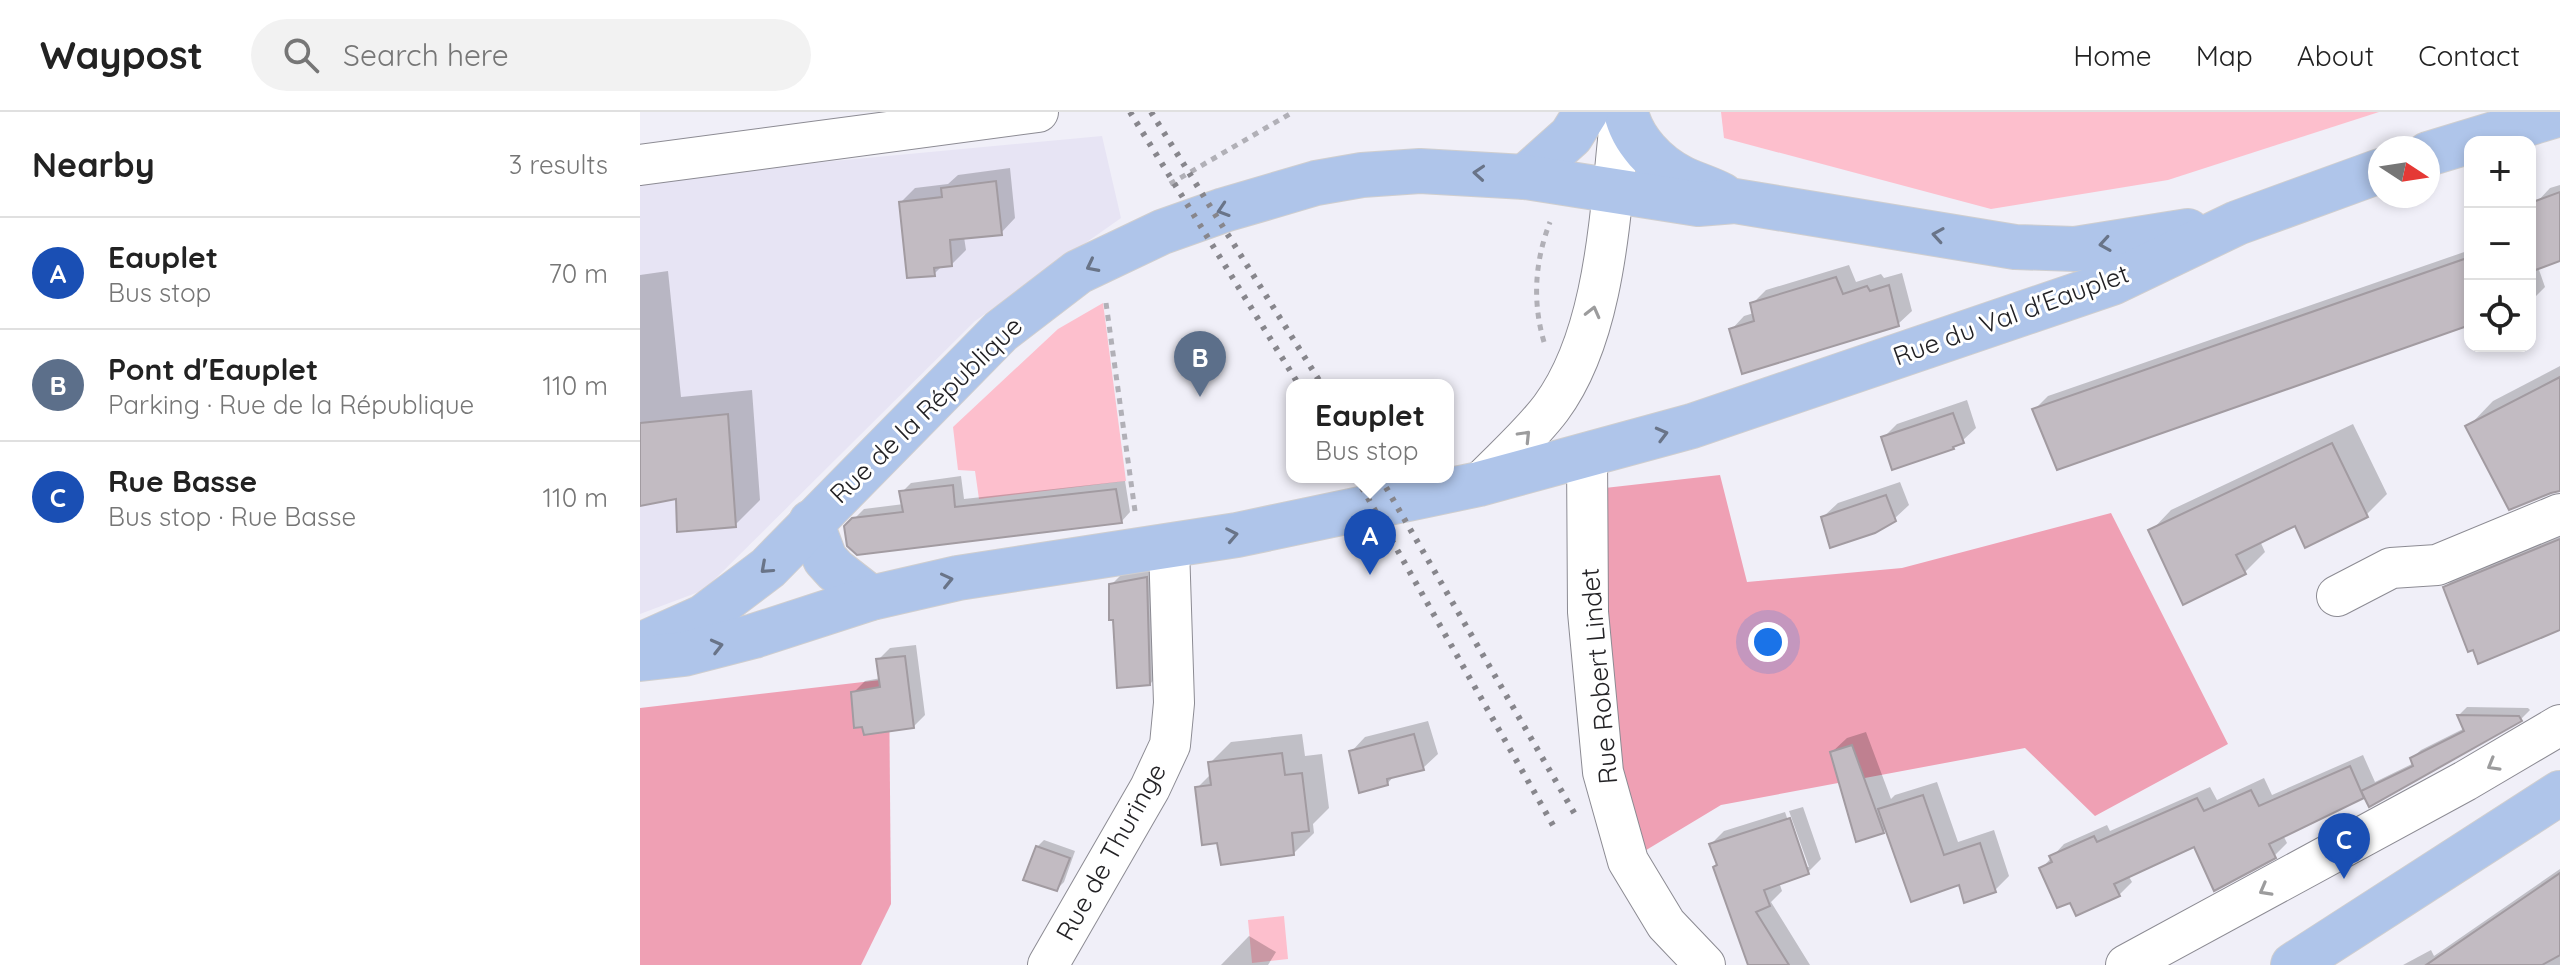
<!DOCTYPE html>
<meta charset="utf-8">
<style>
:root{--surface:#fff;--page:#f2f2f2;--text:#222;--muted:#767676;--line:#e0e0e0;--accent:#ea580c}
body{margin:0;font-family:Quicksand,sans-serif;background:var(--page);color:var(--text)}
.controls{position:absolute;right:24px;top:24px;display:grid;overflow:hidden;border-radius:16px;box-shadow:0 4px 12px #0003}
.controls button{width:72px;height:72px;display:grid;place-items:center;padding:0;border:0;border-bottom:2px solid var(--line);background:var(--surface);color:var(--text);font:40px sans-serif}
.compass{position:absolute;left:1728px;top:24px;width:72px;height:72px;border-radius:50%;background:var(--surface);box-shadow:0 4px 12px #0003;rotate:102deg}
.you{position:absolute;left:1128px;top:530px;width:28px;height:28px;margin:-20px;border:6px solid #fff;border-radius:50%;background:#1a73e8;box-shadow:0 0 0 12px #1a73e833}
.badge{display:grid;place-items:center;width:52px;height:52px;border-radius:50%;background:var(--accent);color:#fff;font-size:26px;font-weight:700}
.pin{position:absolute;translate:-50% -66px;filter:drop-shadow(0 2px 4px #0008)}
.pin::after{content:'';position:absolute;top:42px;width:28px;height:24px;background:inherit;clip-path:polygon(0 0,100% 0,50% 100%)}
.popup{position:absolute;left:646px;top:267px;width:168px;height:104px;box-sizing:border-box;display:grid;place-content:center;border-radius:16px;background:var(--surface);filter:drop-shadow(0 2px 6px #0005);font-size:26px;white-space:nowrap;color:var(--muted)}
.popup b{font-size:30px;color:var(--text)}
.popup::after{content:'';position:absolute;left:50%;top:100%;margin-left:-16px;border:16px solid transparent;border-top-color:var(--surface)}
.list{margin:0;padding:0;list-style:none}
h2{display:flex;justify-content:space-between;align-items:center;height:104px;margin:0;padding:0 32px;font-size:34px}
h2 small{font-size:26px;font-weight:400;color:var(--muted)}
.list li{display:grid;grid-template-columns:52px 1fr auto;gap:24px;align-items:center;box-sizing:border-box;height:112px;padding:0 32px;border-top:2px solid var(--line)}
.list b{display:block;font-size:30px;white-space:nowrap}
.list p{margin:0;font-size:26px;white-space:nowrap;color:var(--muted)}
.list em{font-size:26px;font-style:normal;color:var(--muted)}
.icon{flex:none;width:44px;height:44px;fill:none;stroke:currentColor;stroke-width:2;stroke-linecap:round;stroke-linejoin:round}
.map{position:relative;flex:none;width:1920px;height:853px;overflow:hidden}
header{display:flex;align-items:center;gap:48px;box-sizing:border-box;height:112px;padding:0 40px;background:var(--surface);border-bottom:2px solid var(--line)}
header strong{font-size:38px}
nav{display:flex;gap:44px;margin-inline-start:auto;font-size:28px}
.search{width:560px;height:72px;background:var(--page);display:flex;align-items:center;gap:20px;box-sizing:border-box;padding:0 28px;border-radius:44px;color:var(--muted);font-size:30px}
main{display:flex}
aside{flex:1;background:var(--surface)}
.map>svg:first-child{display:block}
.built{fill:#e7e4f4}
.green{fill:#fdbfcd}
.forest{fill:#efa0b4}
.shadow{fill:#0003}
.building{fill:#c2bbc2;stroke:#a29ba1;stroke-width:2}
.lines{fill:none;stroke-linecap:round;stroke-linejoin:round}
.minor-casing{stroke:#8c8b93;stroke-width:42}
.major-casing{stroke:#cfcecf;stroke-width:46}
.path{stroke:#b1b0b7;stroke-width:5;stroke-dasharray:6 6;stroke-linecap:butt}
.minor{stroke:#fff;stroke-width:40}
.major{stroke:#afc5ea;stroke-width:44}
.rail{stroke:#87868c;stroke-width:6;stroke-dasharray:4 8;stroke-linecap:butt}
.oneway{stroke:#697488}
.oneway2{stroke:#9c9c9d}
.labels{text-anchor:middle;stroke-width:6;stroke-linejoin:round;paint-order:stroke}
.street-label{font-size:26px;fill:#232225;stroke:#fff}
</style>
<header>
<strong>Waypost</strong>
<div class="search"><svg class="icon" aria-label="search" viewBox="0 0 24 24"><circle cx="10" cy="10" r="6"/><path d="M15 15l6 6"/></svg>Search here</div>
<nav><a>Home</a><a>Map</a><a>About</a><a>Contact</a></nav>
</header>
<main>
<aside>
<h2>Nearby<small>3 results</small></h2>
<ul class="list">
<li><span class="badge" style="background:#1a4fb4">A</span><div><b>Eauplet</b><p>Bus stop</p></div><em>70 m</em></li>
<li><span class="badge" style="background:#5c6f8a">B</span><div><b>Pont d'Eauplet</b><p>Parking · Rue de la République</p></div><em>110 m</em></li>
<li><span class="badge" style="background:#1a4fb4">C</span><div><b>Rue Basse</b><p>Bus stop · Rue Basse</p></div><em>110 m</em></li>
</ul>
</aside>
<div class="map">
<svg width="1920" height="853" viewBox="0 0 1920 853">
<rect width="100%" height="100%" fill="#f0eff8"/>
<path class="built" d="M462 24 481 106 335 209 64 478 0 502V67Z"/>
<g class="green">
<path d="M1081 0H1739L1528 68 1351 97 1084 26Z"/>
<path d="M463 191 486 369 339 387 335 359 318 358 313 315 418 217Z"/>
<path d="M644 804 648 847 612 851 608 808Z"/>
</g>
<g class="forest">
<path d="M1080 363 1107 470 1262 456 1471 401 1588 632 1455 704 1385 636 1081 693 988 749 947 378Z"/>
<path d="M249 567 251 792 221 853H0V596Z"/>
</g>
<g class="shadow">
<path d="M370 56 375 106 361 121 324 125 326 138 312 152 303 153 294 162 261 90 275 76 308 72 318 63Z"/>
<path d="M1920 73V147L1898 155 1905 175 1890 190V116L1897 90 1910 76Z"/>
<path d="M1830 138V211L1394 298 1408 284Z"/>
<path d="M1209 153 1216 170 1241 162 1244 166 1262 161 1272 199 1258 212 1091 218 1104 204 1114 201 1112 192 1126 178Z"/>
<path d="M28 159 41 285 112 278 120 388 95 413 38 385 0 392V163Z"/>
<path d="M1920 254V378L1828 315 1853 289Z"/>
<path d="M1327 288 1336 316 1322 329 1313 335 1253 355 1244 325 1257 312Z"/>
<path d="M1713 312 1747 382 1726 403 1656 411 1620 429 1625 440 1604 461 1511 419 1531 398Z"/>
<path d="M321 364 324 387 485 369 490 400 481 410 206 415 224 397 264 392 262 380 271 371Z"/>
<path d="M1260 370 1269 393 1254 407 1183 405 1198 391Z"/>
<path d="M1920 413V517L1805 475 1831 450Z"/>
<path d="M520 452 523 558 510 572 471 473 485 459Z"/>
<path d="M276 533 285 603 273 615 213 581 225 569 241 566 239 547 250 536Z"/>
<path d="M1827 595 1888 596 1890 598 1881 607 1730 692 1725 683 1643 723 1647 731 1634 744 1555 732 1488 763 1492 770 1479 783 1431 788 1401 757 1424 732 1467 713 1470 719 1570 675 1577 688 1624 666 1632 683 1723 643 1735 670 1774 651 1772 646 1781 638 1825 616 1819 603Z"/>
<path d="M788 609 798 642 783 656 755 663 747 672 711 640 725 625Z"/>
<path d="M1226 620 1251 687 1255 683 1297 670 1318 730 1354 718 1369 764 1355 778 1320 771 1247 716 1243 720 1192 640 1207 626Z"/>
<path d="M662 622 665 644 682 642 689 696 673 712 674 721 654 741 579 729 557 676 572 661 570 651 591 630Z"/>
<path d="M1163 695 1181 747 1168 760 1139 770 1142 779 1131 790 1170 853H1109L1071 732 1084 719 1145 700 1164 755H1169L1149 699Z"/>
<path d="M404 728 435 739 424 770 417 777 397 735Z"/>
<path d="M1920 757V853H1763L1791 838 1794 844Z"/>
<path d="M609 824 636 840 628 853H581Z"/>
</g>
<g class="building">
<path d="M356 69 362 123 310 128 312 154 294 156 295 164 267 166 259 90 302 85 301 76Z"/>
<path d="M1920 80V149L1890 160V91Z"/>
<path d="M1830 145V213L1417 358 1392 297Z"/>
<path d="M1196 165 1203 182 1227 174 1230 179 1249 173 1259 214 1102 262 1089 217 1114 209 1110 191Z"/>
<path d="M1920 265V379L1911 381 1869 398 1825 314Z"/>
<path d="M1313 301 1324 331 1313 335 1314 337 1252 358 1241 325Z"/>
<path d="M88 302 96 415 37 420 36 387 0 394V311Z"/>
<path d="M1692 331 1728 405 1665 436 1655 414 1596 443 1606 462 1543 493 1508 418Z"/>
<path d="M313 373 315 395 476 377 482 411 217 443 207 434 204 414 212 406 263 400 259 379Z"/>
<path d="M1246 383 1256 409 1235 421 1190 436 1181 405Z"/>
<path d="M1920 427V518L1838 552 1833 538 1828 540 1803 475Z"/>
<path d="M507 465 510 573 477 576 473 508H469V472Z"/>
<path d="M265 544 274 616 224 623 222 615 214 616 211 580 240 575 236 547Z"/>
<path d="M1817 603 1879 604 1882 609 1729 695 1721 679 1773 654 1770 646 1824 619Z"/>
<path d="M774 622 784 658 747 667 748 673 719 681 709 639Z"/>
<path d="M1212 633 1244 721 1216 730 1190 640Z"/>
<path d="M642 641 645 663 662 661 669 719 652 721 654 743 581 753 577 731 562 733 555 675 571 673 568 650Z"/>
<path d="M1710 654 1724 686 1629 732 1636 746 1574 779 1554 735 1474 772 1480 784 1436 804 1430 791 1417 796 1399 756 1412 750 1409 744 1454 724 1457 730 1557 686 1564 699 1611 678 1619 694Z"/>
<path d="M1283 683 1304 743 1340 731 1356 780 1324 791 1319 773 1271 790 1238 697Z"/>
<path d="M1150 706 1169 762 1124 778 1130 794 1116 800 1149 853H1108L1073 755 1077 753 1069 732Z"/>
<path d="M396 734 430 746 417 779 383 768Z"/>
<path d="M1920 761V843L1902 853H1786Z"/>
</g>
<g class="lines">
<defs>
<g id="minor">
<path d="M0 53 398 0"/>
<path d="M947 342 948 500 963 660 988 749 1026 812 1065 853"/>
<path d="M839 372C863 347 890 324 911 296 968 219 970 93 981 0"/>
<path d="M1697 484 1751 456 1797 453 1920 402"/>
<path d="M408 853 510 676 530 633 534 591 529 435"/>
<path d="M1486 853 1825 669 1920 613"/>
</g>
<g id="major">
<path d="M986 0C992 28 1016 53 1042 66 1054 72 1069 76 1082 83"/>
<path d="M1788 42 1920 2"/>
<path d="M885 65 931 24 946 0"/>
<path d="M171 410 185 447 195 458 231 486"/>
<path d="M7 530 63 505 128 456 361 219 438 160 522 120 584 98 676 71 722 63 780 59 885 65 1058 92 1095 89 1375 135 1435 137 1548 119"/>
<path d="M0 547 44 542 114 524 231 486 318 466 597 423 839 372 1052 314 1472 171 1597 111 1740 59"/>
<path d="M1653 853 1920 681"/>
</g>
</defs>
<use href="#minor" class="minor-casing"/>
<use href="#major" class="major-casing"/>
<g class="path">
<path d="M530 72 653 0"/>
<path d="M466 191 495 399"/>
<path d="M904 230C892 189 895 149 910 110"/>
</g>
<use href="#minor" class="minor"/>
<use href="#major" class="major"/>
<g class="rail">
<path d="M490 0 659 273"/>
<path d="M511 0 682 273"/>
<path d="M716 365 914 715"/>
<path d="M740 365 936 704"/>
</g>
</g>
<defs><path id="oneway-chevron" d="M-2-3.5L2.5 0L-2 3.5" fill="none" stroke-width="1.6" stroke-linecap="round" stroke-linejoin="round" transform="scale(2)"/></defs>
<g class="oneway">
<use href="#oneway-chevron" transform="translate(839 61) rotate(-176)"/>
<use href="#oneway-chevron" transform="translate(583 98) rotate(162)"/>
<use href="#oneway-chevron" transform="translate(1298 123) rotate(-171)"/>
<use href="#oneway-chevron" transform="translate(1465 132) rotate(171)"/>
<use href="#oneway-chevron" transform="translate(452 154) rotate(153)"/>
<use href="#oneway-chevron" transform="translate(1022 322) rotate(-15)"/>
<use href="#oneway-chevron" transform="translate(592 423) rotate(-11)"/>
<use href="#oneway-chevron" transform="translate(126 456) rotate(138)"/>
<use href="#oneway-chevron" transform="translate(307 468) rotate(-13)"/>
<use href="#oneway-chevron" transform="translate(77 534) rotate(-14)"/>
</g>
<g class="oneway2">
<use href="#oneway-chevron" transform="translate(953 200) rotate(-76)"/>
<use href="#oneway-chevron" transform="translate(885 324) rotate(-46)"/>
<use href="#oneway-chevron" transform="translate(1853 653) rotate(150)"/>
<use href="#oneway-chevron" transform="translate(1625 778) rotate(151)"/>
</g>
<g class="labels">
<g class="street-label">
<text transform="translate(1371 203) rotate(-20)" y="9">Rue du Val d'Eauplet</text>
<text transform="translate(286 298) rotate(-44)" y="9">Rue de la République</text>
<text transform="translate(959 564) rotate(-95)" y="9">Rue Robert Lindet</text>
<text transform="translate(471 740) rotate(-61)" y="9">Rue de Thuringe</text>
</g>
</g>
</svg>
<div class="controls">
<button>+</button>
<button>−</button>
<button><svg class="icon" aria-label="locate" viewBox="0 0 24 24"><circle cx="12" cy="12" r="6"/><path d="M12 2v4M12 18v4M2 12h4M18 12h4"/></svg></button>
</div>
<svg class="compass" viewBox="-18 -18 36 36"><path d="M0-13l5 13h-10z" fill="#e53935"/><path d="M0 13l5-13h-10z" fill="#767676"/></svg>
<div class="you"></div>
<div class="pin badge" style="left:730px;top:463px;background:#1a4fb4">A</div>
<div class="popup"><b>Eauplet</b>Bus stop</div>
<div class="pin badge" style="left:560px;top:285px;background:#5c6f8a">B</div>
<div class="pin badge" style="left:1704px;top:767px;background:#1a4fb4">C</div>
</div>
</main>
